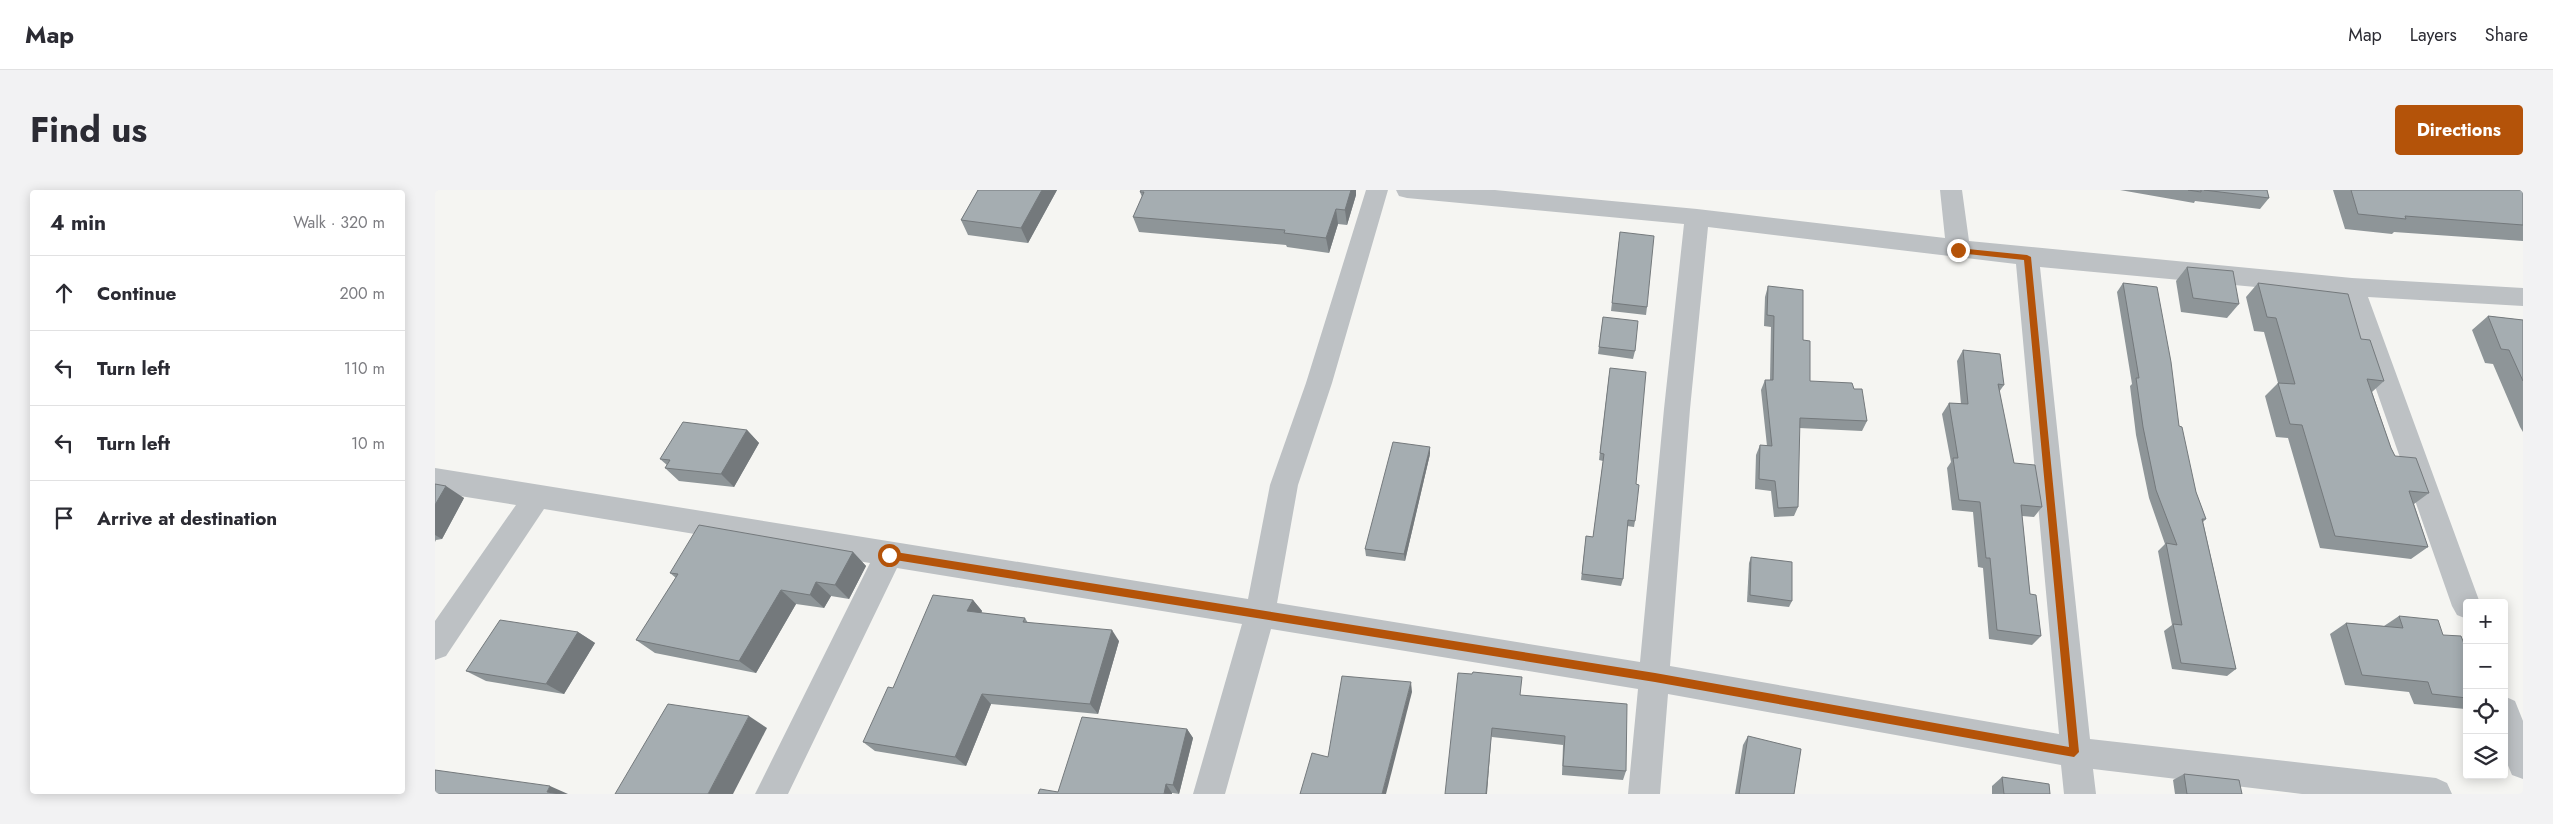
<!DOCTYPE html>
<meta charset="utf-8">
<style>
:root{--surface:#fff;--page:#f2f2f3;--text:#2b2b33;--muted:#7c7c81;--line:#e1e1e2;--accent:#b45309}
body{margin:0;font-family:Jost,sans-serif;background:var(--page);color:var(--text)}
.controls{position:absolute;right:15px;bottom:15px;display:grid;overflow:hidden;border-radius:5px;box-shadow:0 2px 12px #0003}
.controls button{width:45px;height:45px;display:grid;place-items:center;padding:0;border:0;border-bottom:1px solid var(--line);background:var(--surface);color:var(--text);font:25px sans-serif}
.stop{position:absolute;width:15px;height:15px;margin:-11px;border:4px solid #b45309;border-radius:50%;background:#fff}
.stop.end{background:#b45309;border-color:#fff;box-shadow:0 1px 5px #0008}
.list{margin:0;padding:0;list-style:none}
h2{display:flex;justify-content:space-between;align-items:center;height:65px;margin:0;padding:0 20px;font-size:21px}
h2 small{font-size:16px;font-weight:400;color:var(--muted)}
.list li{display:grid;grid-template-columns:32px 1fr auto;gap:15px;align-items:center;box-sizing:border-box;height:75px;padding:0 20px;border-top:1px solid var(--line)}
.list b{display:block;font-size:19px;white-space:nowrap}
.list em{font-size:16px;font-style:normal;color:var(--muted)}
.icon{flex:none;width:28px;height:28px;fill:none;stroke:currentColor;stroke-width:2;stroke-linecap:round;stroke-linejoin:round}
.map{position:relative;flex:none;width:2088px;height:604px;overflow:hidden;border-radius:5px}
header{display:flex;align-items:center;gap:30px;box-sizing:border-box;height:70px;padding:0 25px;background:var(--surface);border-bottom:1px solid var(--line)}
header strong{font-size:24px}
nav{display:flex;gap:28px;margin-inline-start:auto;font-size:18px}
.intro{display:flex;align-items:center;justify-content:space-between;box-sizing:border-box;height:120px;padding:0 30px}
h1{margin:0;font-size:35px}
.button{padding:12px 22px;border-radius:5px;background:var(--accent);color:#fff;font-size:18px;font-weight:700}
main{display:flex;gap:30px;padding:0 30px}
aside{flex:1;background:var(--surface);border-radius:5px;box-shadow:0 2px 12px #0003}
.map>svg:first-child{display:block}
.lines{fill:none;stroke-linecap:round;stroke-linejoin:round}
.minor{fill:#bdc1c4;fill-rule:evenodd}
.wall{fill:#8e9598}
.shaded-wall{fill:#74797c}
.building{fill:#a5adb1;stroke:#74797c}
.route{fill:#b45309}
</style>
<header>
<strong>Map</strong>
<nav><a>Map</a><a>Layers</a><a>Share</a></nav>
</header>
<div class="intro"><h1>Find us</h1><a class="button">Directions</a></div>
<main>
<aside>
<h2>4 min<small>Walk · 320 m</small></h2>
<ul class="list">
<li><svg class="icon" aria-label="ahead" viewBox="0 0 24 24"><path d="M12 20V5M6 11l6-6 6 6"/></svg><div><b>Continue</b></div><em>200 m</em></li>
<li><svg class="icon" aria-label="left" viewBox="0 0 24 24"><path d="M17 20v-9H6M10 6l-5 5 5 5"/></svg><div><b>Turn left</b></div><em>110 m</em></li>
<li><svg class="icon" aria-label="left" viewBox="0 0 24 24"><path d="M17 20v-9H6M10 6l-5 5 5 5"/></svg><div><b>Turn left</b></div><em>10 m</em></li>
<li><svg class="icon" aria-label="arrive" viewBox="0 0 24 24"><path d="M6 21V4h12l-3 4 3 4H6"/></svg><div><b>Arrive at destination</b></div></li>
</ul>
</aside>
<div class="map">
<svg width="2088" height="604" viewBox="0 0 2088 604">
<rect width="100%" height="100%" fill="#f5f5f2"/>
<g class="lines">
<g class="minor">
<path d="M931 0H953L897 193 863 295 842 413 1205 472 1229 219 1249 34 972 8 964 6 961 0H1060L1262 19 1510 48 1505 0H1527L1534 51 1917 88 2088 98V116L1933 107 2045 413H2032V429L2022 425 2017 416 1908 105 1605 77 1655 549 2001 588 2012 593 2017 604H1867L1658 579 1661 604H1629L1626 575 1233 504 1225 604H1193L1203 499 836 439 790 604H758L807 434 462 378 353 604H320L435 373 109 319 11 466 0 470V431L81 315 0 302V278L813 409 835 295 871 193ZM1273 37 1581 74 1624 544 1235 476 1255 219Z"/>
<path d="M2069 506 2080 511 2088 531V589L2077 585 2069 566Z"/>
</g>
</g>
<g class="wall">
<path d="M543 0H622L593 53 533 45 526 30Z"/>
<path d="M706 0H921V5L912 35 903 34 894 63 852 57 851 55 704 42 698 27 707 7 705 2Z"/>
<path d="M1685 0H1832L1834 8 1825 19 1760 11 1759 13Z"/>
<path d="M1898 0H2088V51L1959 42 1957 44 1910 39Z"/>
<path d="M1185 42 1212 117 1211 125 1176 121Z"/>
<path d="M1752 77 1804 114 1792 128 1746 122 1741 91Z"/>
<path d="M1688 93 1744 236 1761 302 1771 329 1768 332 1801 479 1792 486 1737 479 1729 441 1737 435 1723 361 1730 354 1714 308 1701 245 1695 196 1697 194 1682 102Z"/>
<path d="M1823 93 1926 149 1949 191 1937 202 1956 258 1960 266 1994 303 1979 314 1993 357 1976 369 1885 358 1853 248 1841 247 1830 206 1843 193 1829 142 1819 141 1811 107Z"/>
<path d="M1333 96 1368 150 1375 191 1419 199 1432 231 1427 241 1364 238 1363 317 1359 326 1339 327 1336 301 1320 299 1321 265 1325 255 1332 256 1326 200 1330 190H1335L1336 137 1329 136 1330 107Z"/>
<path d="M2053 126 2088 130V242L2085 237 2058 174 2050 173 2037 140Z"/>
<path d="M1168 127 1200 161 1198 169 1163 164Z"/>
<path d="M1528 160 1569 195 1564 202 1579 273 1607 317 1599 327 1587 326 1595 404 1606 446 1597 455 1554 449 1548 378 1543 377 1538 322 1517 320 1512 278 1516 272 1507 224 1514 213 1526 214 1522 171Z"/>
<path d="M1174 185 1201 294 1200 331 1199 337 1192 336 1188 389 1186 396 1146 390 1151 346 1158 347 1168 271 1164 270Z"/>
<path d="M312 240 324 253 299 297 244 291 230 278 232 275 225 269Z"/>
<path d="M995 264 970 371 931 366 930 359Z"/>
<path d="M0 294 29 308 7 349 1 350 0 352Z"/>
<path d="M418 362 431 376 414 409 396 406 389 418 361 414 321 483 220 463 201 450 241 388 235 383Z"/>
<path d="M1316 367 1357 411 1354 417 1312 412 1314 373Z"/>
<path d="M538 410 547 421 546 423 590 428 593 433 684 451 663 524 556 514 531 576 440 561 428 552 458 498Z"/>
<path d="M1964 426 2008 445 2032 461V519H2030L1979 514 1974 502 1910 495 1895 444 1911 433 1949 436Z"/>
<path d="M143 442 160 453 129 504 51 491 31 481Z"/>
<path d="M1023 483 1191 581 1188 590 1127 585 1128 555 1057 547Z"/>
<path d="M752 539 758 548 744 604 737 603 603 604 623 602Z"/>
<path d="M1313 546 1359 604H1300L1308 555Z"/>
<path d="M1749 584 1807 604H1740L1738 590Z"/>
<path d="M1567 587 1615 604H1557V596Z"/>
</g>
<g class="shaded-wall">
<path d="M607 0H622L593 53 586 38Z"/>
<path d="M916 0H921V5L912 35 910 20Z"/>
<path d="M901 19 903 34 894 63 891 48Z"/>
<path d="M312 240 324 253 299 297 286 284Z"/>
<path d="M995 257V264L970 371 969 364Z"/>
<path d="M11 296 29 308 7 349 0 345V315Z"/>
<path d="M418 362 431 376 414 409 400 395Z"/>
<path d="M381 392 396 406 389 418 375 405Z"/>
<path d="M346 400 361 414 321 483 304 471Z"/>
<path d="M538 410 547 421 542 433 532 421Z"/>
<path d="M677 440 684 451 663 524 655 514Z"/>
<path d="M143 442 160 453 129 504 111 494Z"/>
<path d="M976 492 977 502 951 604H947Z"/>
<path d="M547 504 556 514 531 576 520 567Z"/>
<path d="M314 526 332 538 298 604H273Z"/>
<path d="M1057 538 1052 604H1051Z"/>
<path d="M752 539 758 548 744 604 738 595Z"/>
<path d="M731 594 737 603V604H729Z"/>
<path d="M115 596 133 604H117L112 602Z"/>
</g>
<g class="building">
<path d="M543 0H607L586 38 526 30Z"/>
<path d="M706 0H916L910 20 901 19 891 48 849 43 850 40 698 27 709 2H705Z"/>
<path d="M1753 0H1766V2Z"/>
<path d="M1769 0H1832L1834 8Z"/>
<path d="M1916 0H2088V35L1970 26 1971 29 1923 24Z"/>
<path d="M1185 42 1219 46 1212 117 1177 113Z"/>
<path d="M1752 77 1798 81 1804 114 1758 108Z"/>
<path d="M1688 93 1722 97 1736 172 1744 236 1747 237 1761 302 1771 329H1767L1801 479 1746 473 1738 434 1747 435 1731 353 1742 355 1721 300 1708 237 1701 188H1704Z"/>
<path d="M1823 93 1913 104 1926 149 1935 150 1949 191 1932 189 1956 258 1960 266 1981 268 1994 303 1974 301 1993 357 1900 346 1867 235 1855 234 1843 193 1860 194 1841 128 1832 127Z"/>
<path d="M1333 96 1368 100V150L1375 151V191L1417 193 1419 199H1427L1432 231 1365 228 1363 317 1343 318 1340 291 1324 289 1325 255 1337 256 1330 190H1338L1339 126 1332 125Z"/>
<path d="M2053 126 2088 130V191L2074 160 2066 159Z"/>
<path d="M1168 127 1203 131 1200 161 1164 157Z"/>
<path d="M1528 160 1565 164 1569 195 1563 194 1579 273 1600 275 1607 317 1586 315 1595 404 1601 405 1606 446 1562 440 1555 368H1551L1545 312 1524 310 1518 268H1523L1514 213 1533 214Z"/>
<path d="M1175 178 1211 182 1201 294 1204 295 1200 331 1193 330 1188 389 1147 384 1151 346 1158 347 1169 264 1165 263Z"/>
<path d="M248 232 312 240 286 284 230 278 235 270 225 269Z"/>
<path d="M958 252 995 257 969 364 930 359Z"/>
<path d="M0 294 11 296 0 315Z"/>
<path d="M264 335 418 362 400 395 381 392 375 405 346 400 304 471 201 450 243 384 235 383Z"/>
<path d="M1316 367 1357 372V411L1315 405Z"/>
<path d="M498 405 538 410 532 421 590 428 588 432 677 440 655 514 547 504 520 567 428 552 453 497 458 498Z"/>
<path d="M1964 426 2003 430 2008 445 2026 446 2032 461V508L1997 504 1993 492 1927 485 1911 433 1968 438Z"/>
<path d="M65 430 143 442 111 494 31 481Z"/>
<path d="M1038 482 1087 487 1085 505 1192 514 1191 581 1128 576 1130 546 1057 538 1051 604H1010L1023 483 1037 484Z"/>
<path d="M907 486 976 492 947 604H865L877 563 893 567Z"/>
<path d="M233 514 314 526 273 604H180Z"/>
<path d="M647 527 752 539 738 595 731 594 729 604H603L605 599 623 602Z"/>
<path d="M1313 546 1366 559 1359 604H1304Z"/>
<path d="M0 580 115 596 112 602 125 604H0Z"/>
<path d="M1749 584 1804 590 1807 604H1752Z"/>
<path d="M1567 587 1614 594 1615 604H1569Z"/>
</g>
<path class="route" d="M1523 58 1592 65 1596 67 1644 562 1639 567 1220 492 454 369 450 365 454 361 1220 483 1634 557 1589 70 1523 63 1520 60Z"/>
</svg>
<div class="controls">
<button>+</button>
<button>−</button>
<button><svg class="icon" aria-label="locate" viewBox="0 0 24 24"><circle cx="12" cy="12" r="6"/><path d="M12 2v4M12 18v4M2 12h4M18 12h4"/></svg></button>
<button><svg class="icon" aria-label="layers" viewBox="0 0 24 24"><path d="M12 4l9 5-9 5-9-5zM3 14l9 5 9-5"/></svg></button>
</div>
<div class="stop" style="left:454px;top:365px"></div>
<div class="stop end" style="left:1523px;top:60px"></div>
</div>
</main>
